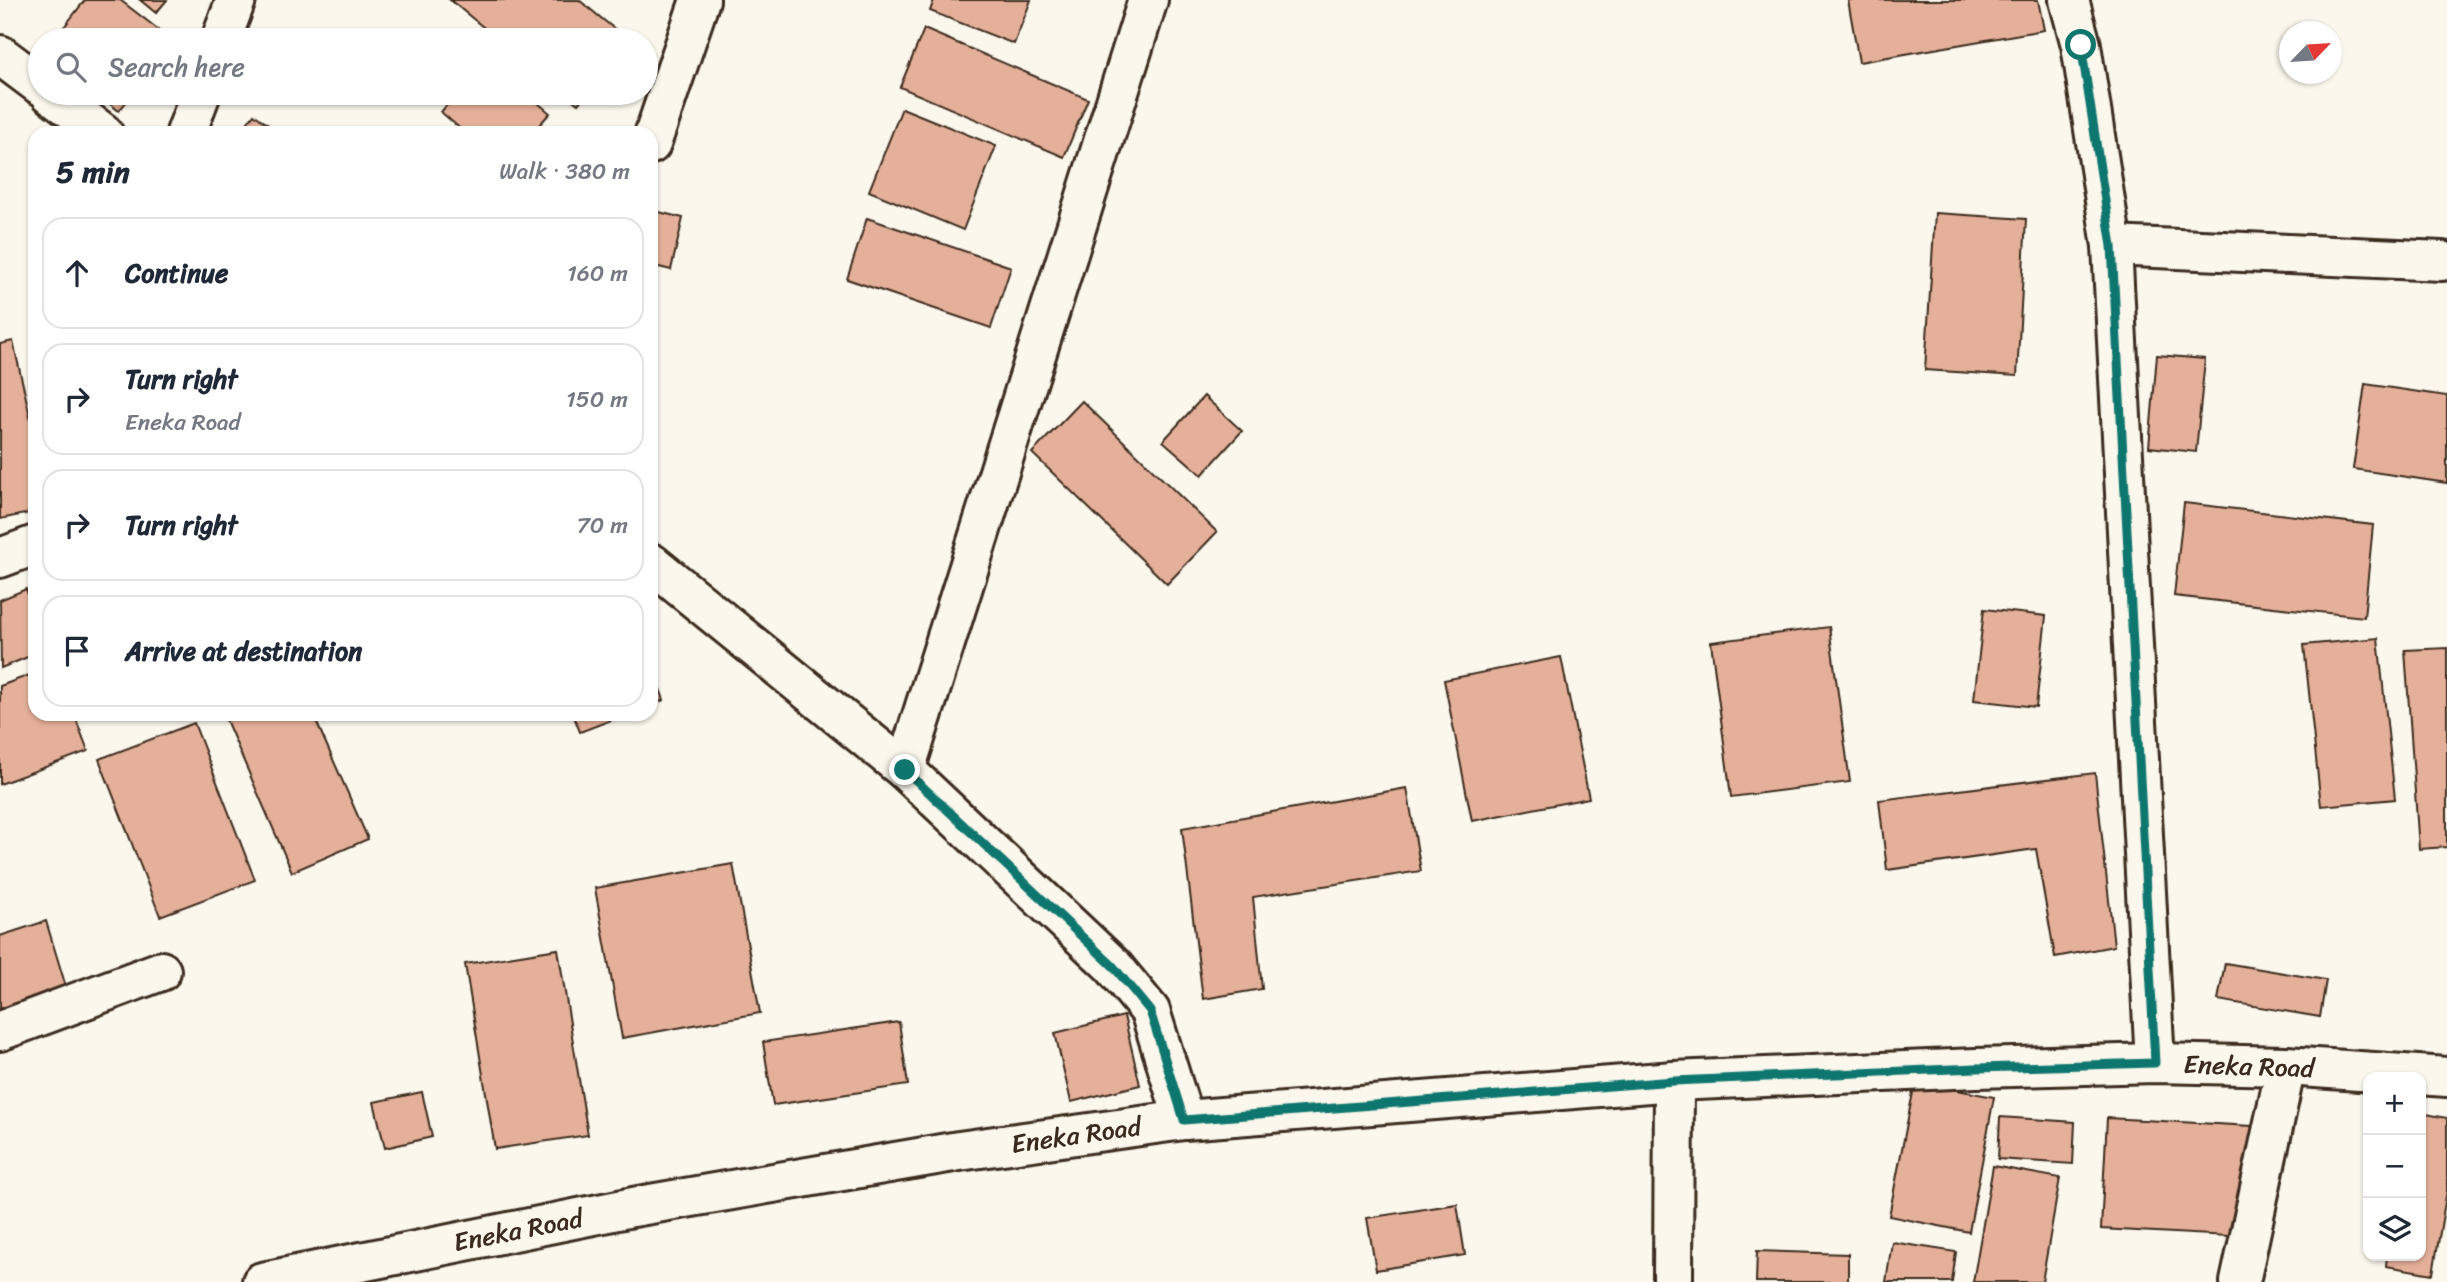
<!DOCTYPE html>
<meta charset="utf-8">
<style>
:root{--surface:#fff;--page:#f2f2f3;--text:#1f2937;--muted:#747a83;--line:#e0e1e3}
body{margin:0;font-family:Sriracha,sans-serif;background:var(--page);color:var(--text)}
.controls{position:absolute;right:21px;bottom:21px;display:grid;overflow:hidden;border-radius:14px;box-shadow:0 2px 5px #0004}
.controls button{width:63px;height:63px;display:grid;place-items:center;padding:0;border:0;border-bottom:2px solid var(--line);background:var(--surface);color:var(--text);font:35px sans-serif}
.compass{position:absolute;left:2279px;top:21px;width:63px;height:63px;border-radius:50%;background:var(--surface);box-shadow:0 2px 5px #0004;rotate:65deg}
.stop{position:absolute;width:21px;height:21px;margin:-16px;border:5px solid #0f766e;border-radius:50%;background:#fff}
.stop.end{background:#0f766e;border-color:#fff;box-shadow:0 2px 7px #0008}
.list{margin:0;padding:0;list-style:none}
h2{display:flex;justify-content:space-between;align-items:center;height:91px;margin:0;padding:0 28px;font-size:30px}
h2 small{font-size:23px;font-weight:400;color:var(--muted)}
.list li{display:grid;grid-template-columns:46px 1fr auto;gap:21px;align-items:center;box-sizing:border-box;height:112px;margin:0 14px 14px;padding:0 14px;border:2px solid var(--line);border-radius:21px}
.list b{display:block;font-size:26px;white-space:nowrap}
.list p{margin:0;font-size:23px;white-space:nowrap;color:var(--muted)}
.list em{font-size:23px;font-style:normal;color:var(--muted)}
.icon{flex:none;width:38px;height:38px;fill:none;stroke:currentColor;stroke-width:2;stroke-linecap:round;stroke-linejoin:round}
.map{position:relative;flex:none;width:2447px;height:1282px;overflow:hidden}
.search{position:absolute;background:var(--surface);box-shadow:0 2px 5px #0004;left:28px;top:28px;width:630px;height:77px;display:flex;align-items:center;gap:18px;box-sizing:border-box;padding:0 24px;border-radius:38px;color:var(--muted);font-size:26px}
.panel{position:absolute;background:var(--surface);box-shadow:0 2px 5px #0004;left:28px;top:126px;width:630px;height:595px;border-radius:21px}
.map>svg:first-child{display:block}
.building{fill:#e5b099;stroke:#3b2a1e;stroke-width:2}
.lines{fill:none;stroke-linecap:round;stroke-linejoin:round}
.minor-casing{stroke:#3b2a1e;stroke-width:44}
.secondary-casing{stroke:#3b2a1e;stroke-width:44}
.minor{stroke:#fbf7ec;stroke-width:38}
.secondary{stroke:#fbf7ec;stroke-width:38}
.route{stroke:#0f766e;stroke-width:9}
.labels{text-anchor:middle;stroke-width:5;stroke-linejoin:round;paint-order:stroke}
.street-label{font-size:26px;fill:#3b2a1e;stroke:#fbf7ec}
</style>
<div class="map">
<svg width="2447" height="1282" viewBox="0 0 2447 1282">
<rect width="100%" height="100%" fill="#fbf7ec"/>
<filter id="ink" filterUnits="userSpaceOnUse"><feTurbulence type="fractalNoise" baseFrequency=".0143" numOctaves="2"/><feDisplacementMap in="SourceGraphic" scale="14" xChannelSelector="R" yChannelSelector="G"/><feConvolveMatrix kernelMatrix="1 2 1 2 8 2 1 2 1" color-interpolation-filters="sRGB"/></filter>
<g filter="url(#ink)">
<g class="building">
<path d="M85 0H120L172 40H54Z"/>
<path d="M140 0H167L156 13Z"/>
<path d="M450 0H579L628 40H499Z"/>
<path d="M934 0H1031L1014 44 930 11Z"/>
<path d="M1848 0H2038L2044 30 1859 62Z"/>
<path d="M924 29 1088 99 1064 157 900 87Z"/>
<path d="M96 93H133L119 111Z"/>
<path d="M457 93H526L550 113 532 133H465L441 112Z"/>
<path d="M564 93H587L578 104Z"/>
<path d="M902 108 996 146 963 230 869 191Z"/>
<path d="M254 114 279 133H240Z"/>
<path d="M651 210 683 218 671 270 651 265Z"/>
<path d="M1935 213 2026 219 2017 376 1925 370Z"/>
<path d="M867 218 1011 267 991 328 847 279Z"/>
<path d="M13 341 35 438V512L0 519V344Z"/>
<path d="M2157 355 2205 359 2196 452 2149 447Z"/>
<path d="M2365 384 2447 396V483L2353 469Z"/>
<path d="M1204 396 1242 431 1202 475 1163 441Z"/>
<path d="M1082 401 1217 532 1167 584 1032 453Z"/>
<path d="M2184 503 2373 525 2364 617 2174 596Z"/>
<path d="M26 589 35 611V654L1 668 0 600Z"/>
<path d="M1984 609 2046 616 2036 707 1974 700Z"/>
<path d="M1829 627 1850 782 1731 797 1711 642Z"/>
<path d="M2378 638 2395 799 2321 806 2304 645Z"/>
<path d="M2447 648V847L2419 849 2405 650Z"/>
<path d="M1561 657 1589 798 1472 821 1444 680Z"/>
<path d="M651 665 664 700 651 705Z"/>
<path d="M35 673V714H74L88 751 0 784V686Z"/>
<path d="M241 714H313L368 839 292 872 226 720Z"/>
<path d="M573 714H627L580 732Z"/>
<path d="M194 723 255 880 160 916 99 759Z"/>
<path d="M2095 773 2114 946 2055 957 2036 849 1887 870 1879 800Z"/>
<path d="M1407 788 1421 871 1253 897 1262 989 1203 999 1182 828Z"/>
<path d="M733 864 760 1013 622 1038 595 888Z"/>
<path d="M46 921 67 990 0 1010V936Z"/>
<path d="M558 949 588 1135 495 1149 465 964Z"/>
<path d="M2225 963 2326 980 2320 1017 2218 1000Z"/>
<path d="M1124 1016 1140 1085 1071 1102 1055 1033Z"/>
<path d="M899 1022 908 1085 773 1105 763 1042Z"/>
<path d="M1915 1082 1994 1097 1969 1232 1889 1216Z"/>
<path d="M422 1092 432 1137 385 1148 374 1102Z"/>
<path d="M2421 1113 2447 1118V1190L2433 1274 2386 1266 2387 1256H2421Z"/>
<path d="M2000 1117 2075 1122 2073 1164 1998 1159Z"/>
<path d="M2107 1118 2252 1126 2247 1237 2101 1229Z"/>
<path d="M1993 1166 2060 1178 2042 1282H1973Z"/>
<path d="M1457 1204 1465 1255 1376 1270 1367 1218Z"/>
<path d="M1892 1242 1956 1252 1952 1282H1886Z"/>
<path d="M1757 1251 1848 1254V1282H1756Z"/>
</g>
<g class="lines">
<defs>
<g id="minor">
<path d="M2069 0 2081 45 2112 246 2155 1063"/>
<path d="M221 40 236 0"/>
<path d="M0 55 40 85"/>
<path d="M50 93 103 133"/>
<path d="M186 133 201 93"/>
<path d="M651 144 700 0"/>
<path d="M2112 246 2442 261"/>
<path d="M0 558 35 545"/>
<path d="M651 563 905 770 1113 966 1150 1011 1184 1120"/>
<path d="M905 770 1148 0"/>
<path d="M0 1031 161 971"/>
<path d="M1673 1282 1674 1081"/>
<path d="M2240 1282 2286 1066"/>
</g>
<path id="secondary" d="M262 1282 633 1207 959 1151 1184 1120 1674 1081 1976 1068 2155 1063 2286 1066 2447 1077"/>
</defs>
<use href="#minor" class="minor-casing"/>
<use href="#secondary" class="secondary-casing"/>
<use href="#minor" class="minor"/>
<use href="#secondary" class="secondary"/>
</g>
</g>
<g class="lines" filter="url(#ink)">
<path class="route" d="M905 770 1113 966 1150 1011 1184 1120 1674 1081 1976 1068 2155 1063 2112 246 2081 45"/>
</g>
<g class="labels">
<g class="street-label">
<text transform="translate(2249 1066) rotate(2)" y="9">Eneka Road</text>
<text transform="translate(1076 1135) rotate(-8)" y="9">Eneka Road</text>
<text transform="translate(518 1230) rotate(-11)" y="9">Eneka Road</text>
</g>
</g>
</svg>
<div class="controls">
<button>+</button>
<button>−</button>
<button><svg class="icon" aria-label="layers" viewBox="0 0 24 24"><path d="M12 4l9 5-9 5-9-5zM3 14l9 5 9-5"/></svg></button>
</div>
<svg class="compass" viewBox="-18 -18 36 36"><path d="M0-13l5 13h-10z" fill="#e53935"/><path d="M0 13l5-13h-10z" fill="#747a83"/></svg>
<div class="stop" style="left:2081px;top:45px"></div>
<div class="stop end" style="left:905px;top:770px"></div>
<div class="search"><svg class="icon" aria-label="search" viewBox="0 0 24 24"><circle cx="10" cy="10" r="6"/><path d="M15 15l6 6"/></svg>Search here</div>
<section class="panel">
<h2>5 min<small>Walk · 380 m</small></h2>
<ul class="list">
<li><svg class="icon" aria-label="ahead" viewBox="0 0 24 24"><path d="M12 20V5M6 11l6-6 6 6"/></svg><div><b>Continue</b></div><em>160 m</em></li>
<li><svg class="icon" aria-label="right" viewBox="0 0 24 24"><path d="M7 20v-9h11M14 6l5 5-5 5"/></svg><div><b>Turn right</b><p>Eneka Road</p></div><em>150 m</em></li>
<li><svg class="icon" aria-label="right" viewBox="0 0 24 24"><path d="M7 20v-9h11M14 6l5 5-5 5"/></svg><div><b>Turn right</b></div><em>70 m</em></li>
<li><svg class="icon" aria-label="arrive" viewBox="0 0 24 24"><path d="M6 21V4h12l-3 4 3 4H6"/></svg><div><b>Arrive at destination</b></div></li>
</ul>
</section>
</div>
